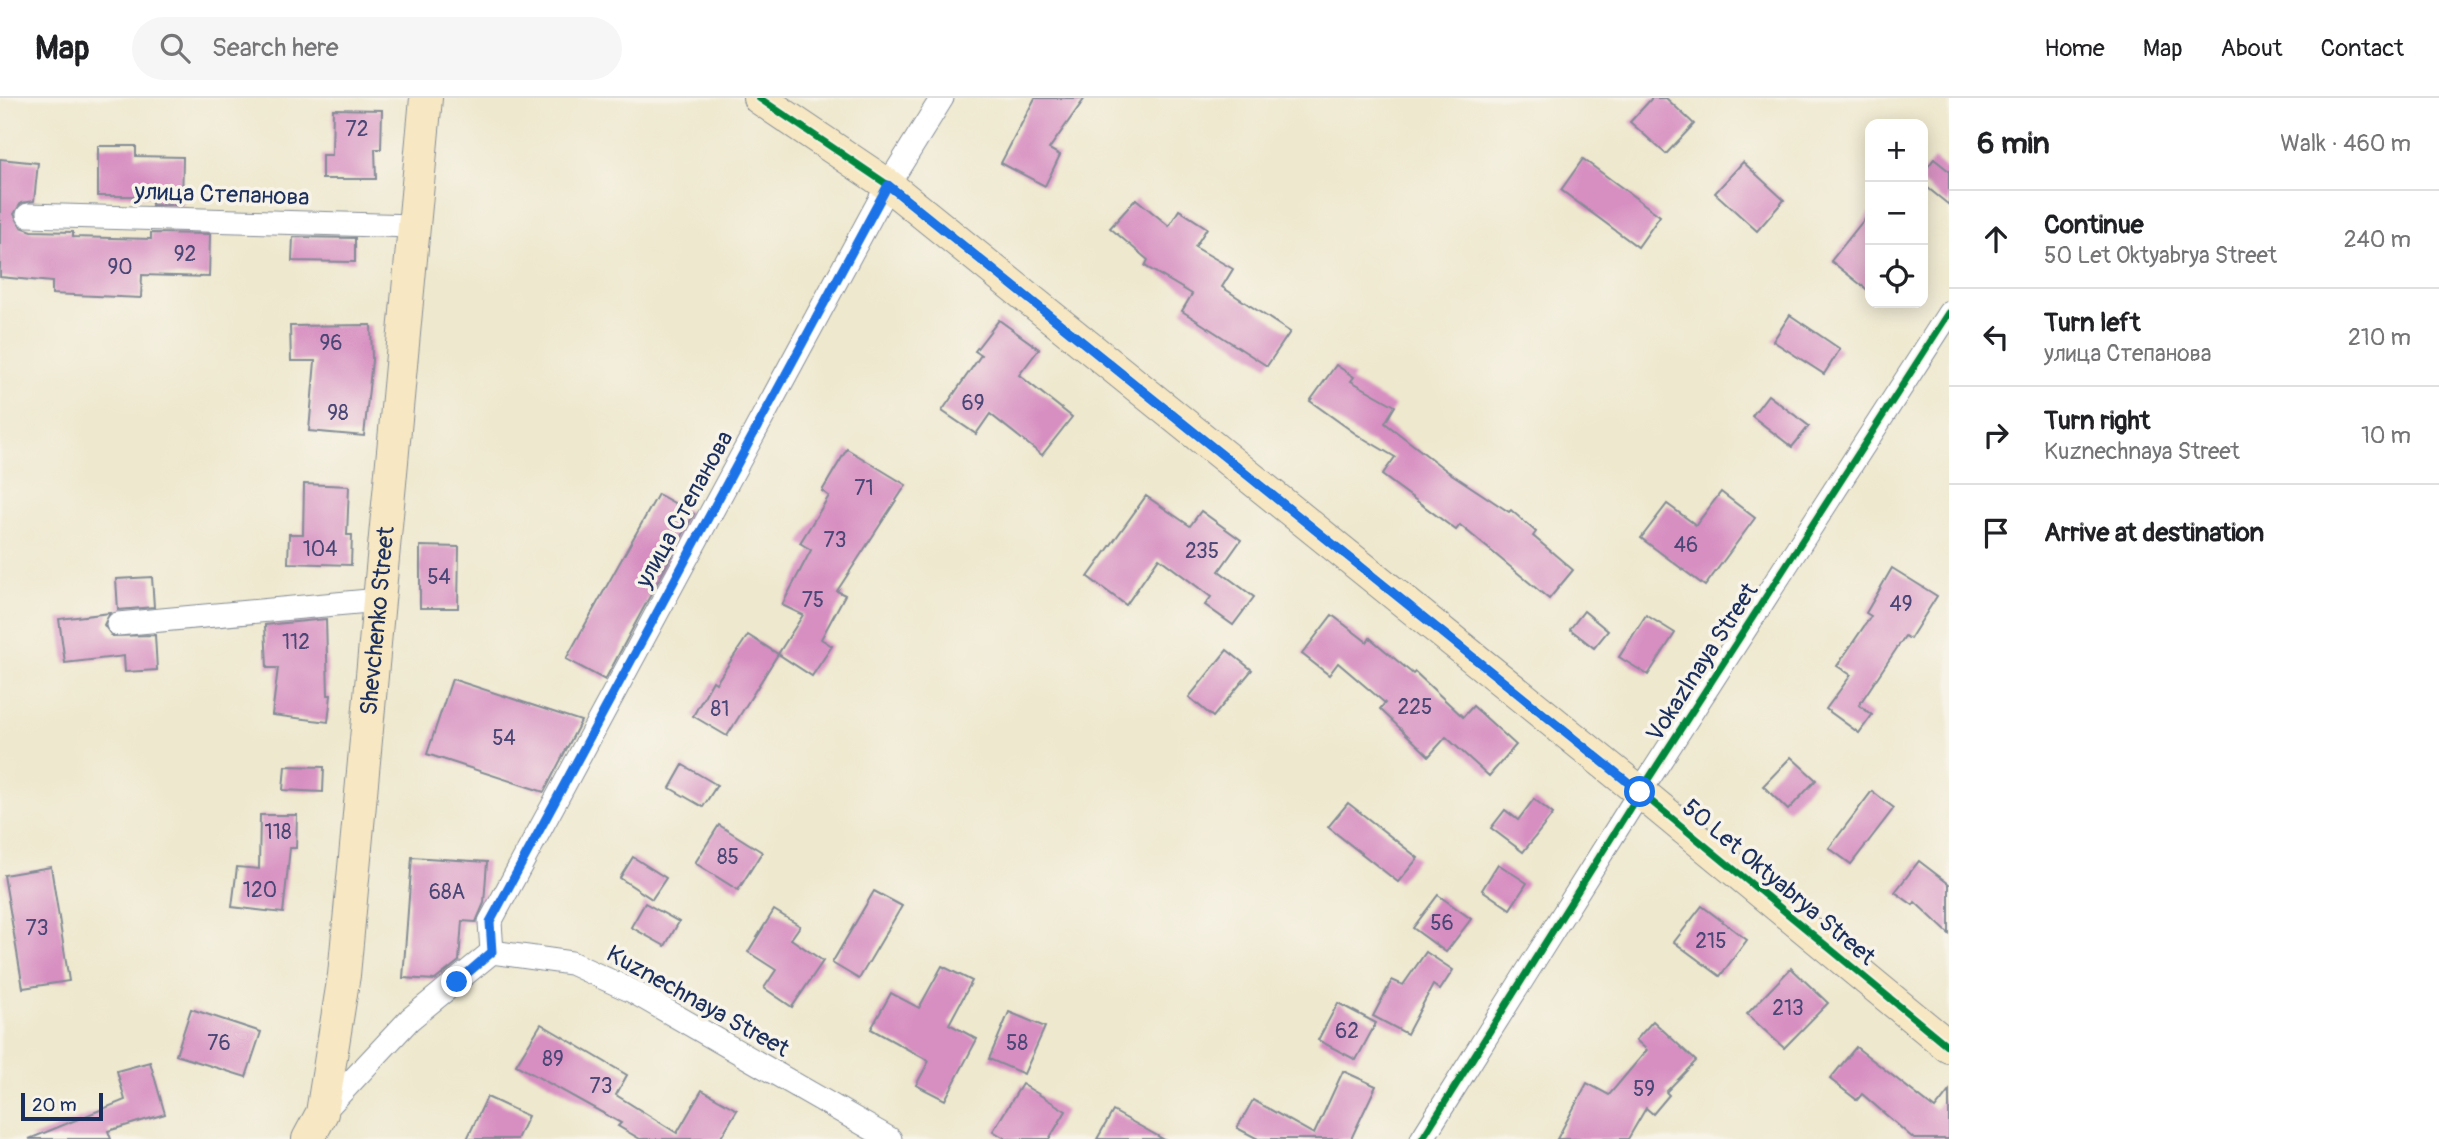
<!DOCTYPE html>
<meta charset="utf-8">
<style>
:root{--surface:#fff;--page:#f6f6f6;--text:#202124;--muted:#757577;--line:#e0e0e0}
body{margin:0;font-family:Pangolin,sans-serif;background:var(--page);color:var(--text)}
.controls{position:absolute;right:21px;top:21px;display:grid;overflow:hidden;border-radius:14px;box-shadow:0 4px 18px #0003}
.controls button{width:63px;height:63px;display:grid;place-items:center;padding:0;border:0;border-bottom:2px solid var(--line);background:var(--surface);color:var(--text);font:35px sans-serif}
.scale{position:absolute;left:21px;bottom:18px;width:82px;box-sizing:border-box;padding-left:7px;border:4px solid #1b2f5e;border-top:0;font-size:19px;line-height:24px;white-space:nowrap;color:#1b2f5e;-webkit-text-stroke:5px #f7f3e8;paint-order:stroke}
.stop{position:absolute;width:21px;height:21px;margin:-16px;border:5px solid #1a73e8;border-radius:50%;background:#fff}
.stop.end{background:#1a73e8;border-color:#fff;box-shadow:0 2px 7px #0008}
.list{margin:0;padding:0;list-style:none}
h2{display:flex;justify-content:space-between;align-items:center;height:91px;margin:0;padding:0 28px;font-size:30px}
h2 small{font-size:23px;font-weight:400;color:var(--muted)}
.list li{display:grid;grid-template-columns:46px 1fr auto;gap:21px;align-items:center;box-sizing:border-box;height:98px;padding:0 28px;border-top:2px solid var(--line)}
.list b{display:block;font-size:26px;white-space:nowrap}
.list p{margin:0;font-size:23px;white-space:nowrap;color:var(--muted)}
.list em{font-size:23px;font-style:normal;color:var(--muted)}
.icon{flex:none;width:38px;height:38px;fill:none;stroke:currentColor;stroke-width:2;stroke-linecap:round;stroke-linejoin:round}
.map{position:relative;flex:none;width:1949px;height:1041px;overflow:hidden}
header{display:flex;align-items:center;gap:42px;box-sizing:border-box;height:98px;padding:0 35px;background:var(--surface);border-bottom:2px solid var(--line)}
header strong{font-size:33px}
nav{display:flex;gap:38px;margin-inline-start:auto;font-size:24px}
.search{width:490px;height:63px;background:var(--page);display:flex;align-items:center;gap:18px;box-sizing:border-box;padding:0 24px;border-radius:38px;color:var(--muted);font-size:26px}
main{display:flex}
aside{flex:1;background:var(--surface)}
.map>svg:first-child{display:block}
.building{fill:#d78ec1}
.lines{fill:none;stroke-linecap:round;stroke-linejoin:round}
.street-casing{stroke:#848c96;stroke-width:25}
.secondary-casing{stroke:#848c96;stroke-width:34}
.street{stroke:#fff;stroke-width:23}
.secondary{stroke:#f7e8c3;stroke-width:32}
.cycleway-casing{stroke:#f7f3e8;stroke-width:11}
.cycleway{stroke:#00873e;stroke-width:7}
.route{stroke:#1a73e8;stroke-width:9}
.labels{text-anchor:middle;stroke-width:7;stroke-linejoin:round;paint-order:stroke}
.number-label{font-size:21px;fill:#4a4777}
.street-label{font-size:24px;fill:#1b2f5e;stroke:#f7f3e8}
</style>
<header>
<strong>Map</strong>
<div class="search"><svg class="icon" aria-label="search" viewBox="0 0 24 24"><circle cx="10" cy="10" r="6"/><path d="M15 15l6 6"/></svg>Search here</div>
<nav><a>Home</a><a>Map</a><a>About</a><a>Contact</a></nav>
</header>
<main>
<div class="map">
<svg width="1949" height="1041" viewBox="0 0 1949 1041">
<rect width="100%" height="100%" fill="#f7f3e8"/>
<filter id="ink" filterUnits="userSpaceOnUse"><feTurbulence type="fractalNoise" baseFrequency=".0143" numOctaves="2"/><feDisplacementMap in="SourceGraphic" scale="14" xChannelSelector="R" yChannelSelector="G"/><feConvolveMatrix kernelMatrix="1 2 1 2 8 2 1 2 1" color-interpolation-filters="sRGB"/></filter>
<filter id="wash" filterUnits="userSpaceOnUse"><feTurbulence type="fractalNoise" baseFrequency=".00686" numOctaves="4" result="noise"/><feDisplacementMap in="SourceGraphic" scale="28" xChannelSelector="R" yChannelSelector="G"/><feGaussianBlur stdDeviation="1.57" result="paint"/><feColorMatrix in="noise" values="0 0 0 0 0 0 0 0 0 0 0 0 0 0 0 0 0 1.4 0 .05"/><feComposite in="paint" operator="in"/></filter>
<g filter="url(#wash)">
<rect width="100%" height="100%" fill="#eee8ce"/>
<g id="blocks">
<g class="building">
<path d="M1035 0H1085L1049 51 1060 57 1045 88 1001 65Z"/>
<path d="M1652 0H1666L1694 26 1666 56 1630 24Z"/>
<path d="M333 11 382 12 381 51H375L376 81H322V57H332Z"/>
<path d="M98 48H136V58L183 59 182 107H152V98H98Z"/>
<path d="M0 61 38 65 34 103 21 105 14 116 21 129 32 133 73 134V139L151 141V135L210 136 209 179 142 177 141 200 52 196V184L0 179Z"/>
<path d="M1583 61 1660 118 1638 149 1561 92Z"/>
<path d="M1934 61 1949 73V107L1923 86V75Z"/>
<path d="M1743 64 1784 102 1757 133 1715 95Z"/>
<path d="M1136 101 1169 128 1179 112 1207 130 1195 149 1233 171 1222 189 1290 234 1267 268 1182 213 1192 196 1145 168 1148 162 1110 130Z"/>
<path d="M1870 114V194L1831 163Z"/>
<path d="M293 139 355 140V164L292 163Z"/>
<path d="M1790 217 1840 251 1824 276 1773 243Z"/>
<path d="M999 222 1039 251 1019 277 1072 319 1042 357 990 316 976 336 942 313 981 257 975 253Z"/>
<path d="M371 227 372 262 364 338 309 333 315 263H291L290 228Z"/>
<path d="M1336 267 1354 279 1351 283 1395 308 1385 325 1447 373 1509 414 1511 412 1536 434 1533 438 1573 472 1549 501 1460 427 1456 432 1382 377 1395 359 1356 336 1310 303Z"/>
<path d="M1768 297 1809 328 1792 349 1752 318Z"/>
<path d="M847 351 906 387 837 493 845 497 821 541 832 548 812 578 778 556 727 638 693 618 713 583 716 585 748 537 778 556 803 517 782 507 811 452 800 445 829 398 822 393Z"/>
<path d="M304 386 349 388 347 437H352L351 467 288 465 289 436H303Z"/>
<path d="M1721 394 1755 420 1705 488 1641 440 1667 406 1696 427Z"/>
<path d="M658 396 694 416 605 582 566 561Z"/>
<path d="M1146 398 1190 428 1201 413 1241 442 1219 473 1254 499 1233 527 1205 507 1211 499 1159 460 1126 507 1088 479Z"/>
<path d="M420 448 459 449 458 510H420Z"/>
<path d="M1892 470 1937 498 1910 541 1905 538 1859 607 1872 617 1859 635 1826 611 1851 577 1837 568 1871 518 1866 515Z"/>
<path d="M152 479 154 509 118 512 116 481Z"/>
<path d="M1584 513 1608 533 1594 550 1570 531Z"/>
<path d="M110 515 104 527 112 538 155 537 157 572 125 574 124 558 65 565 59 521Z"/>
<path d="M1332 517 1367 544 1370 540 1413 576 1415 574 1463 619 1473 608 1516 647 1489 678 1446 639 1429 658 1380 611 1385 605 1338 565 1329 577 1302 556Z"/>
<path d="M1646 517 1675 535 1648 577 1619 559Z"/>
<path d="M326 521 328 597H331L328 624 272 617 278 570H267L265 527Z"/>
<path d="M1227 552 1252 572 1213 619 1189 599Z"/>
<path d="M452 581 581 623 544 694 427 656Z"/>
<path d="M1791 659 1816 682 1788 712 1763 688Z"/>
<path d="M683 667 717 687 703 709 670 690Z"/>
<path d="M285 668 324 669 323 694 283 692Z"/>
<path d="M1872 693 1894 710 1851 766 1829 750Z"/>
<path d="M1534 701 1553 716 1523 754 1491 730 1505 712 1518 722Z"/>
<path d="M1348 705 1418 760 1398 784 1328 729Z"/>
<path d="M260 717H297L296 750H290L283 815 232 809 237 769 259 771Z"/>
<path d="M719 727 762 754 738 792 695 765Z"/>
<path d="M412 759 487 764 484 805 476 824 462 823 459 863 435 882 403 880Z"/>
<path d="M633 759 666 780 652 801 620 780Z"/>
<path d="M1919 763 1949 786V836L1915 804 1913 807 1895 794Z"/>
<path d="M1498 766 1527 785 1510 811 1482 792Z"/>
<path d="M51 769 69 883 23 890 4 777Z"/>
<path d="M874 793 902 808 859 881 832 865Z"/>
<path d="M1438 797 1471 821 1446 854 1413 830Z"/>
<path d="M645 805 679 824 665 848 631 829Z"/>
<path d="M1702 808 1747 842 1720 878 1674 844Z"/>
<path d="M774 812 800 828 791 841 823 863 792 909 764 890 776 872 748 854Z"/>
<path d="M1426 854 1453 872 1440 892 1433 887 1407 936 1373 918 1392 882 1403 887Z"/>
<path d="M942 868 972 883 949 926 977 941 945 1002 916 987 929 963 871 931 891 895 919 910Z"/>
<path d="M1791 870 1828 905 1784 950 1747 916Z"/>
<path d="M1338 905 1376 925 1356 962 1318 942Z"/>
<path d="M191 911 261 934 246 979 176 957Z"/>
<path d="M1009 914 1045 929 1024 976 989 961Z"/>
<path d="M1653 923 1696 963 1666 994 1669 997 1653 1016 1646 1010 1628 1041H1557L1587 985 1609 997 1647 952 1636 942Z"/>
<path d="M541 926 627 977 616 997 677 1035 702 992 737 1012 720 1041H640L618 1028 621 1025 516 967Z"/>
<path d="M1856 949 1935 1011 1949 993V1041H1914L1862 996 1857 1002 1830 981Z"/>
<path d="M150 964 165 1016 108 1033 111 1041H29L125 1002 117 973Z"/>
<path d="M1343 973 1376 988 1351 1041H1258L1237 1030 1253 1002 1314 1036Z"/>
<path d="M1022 986 1066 1013 1049 1041H1006L993 1033Z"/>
<path d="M487 999 528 1018 517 1041H467Z"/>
<path d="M1113 1013 1163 1041H1097Z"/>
</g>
</g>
</g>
<g filter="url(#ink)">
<use href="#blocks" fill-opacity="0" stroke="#848c96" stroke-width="2"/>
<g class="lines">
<defs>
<g id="street">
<path d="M28 117 414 128"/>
<path d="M118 526 379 502"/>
<path d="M492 854 490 824 888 87 942 0"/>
<path d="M322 1015 410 921 492 854 571 865 632 893 890 1041"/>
<path d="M1422 1041 1640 694 1949 215"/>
</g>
<g id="secondary">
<path d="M759 0 888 87 1640 694 1949 949"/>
<path id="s1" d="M308 1041 322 1015 344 877 426 0"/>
</g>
</defs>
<use href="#street" class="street-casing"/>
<use href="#secondary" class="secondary-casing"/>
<use href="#street" class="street"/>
<use href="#secondary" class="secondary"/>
<defs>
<g id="cycleway">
<path d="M759 0 888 87 1640 694 1949 949"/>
<path d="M1422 1041 1640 694 1949 215"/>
</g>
</defs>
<use href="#cycleway" class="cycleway-casing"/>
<use href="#cycleway" class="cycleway"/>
</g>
</g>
<g class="lines" filter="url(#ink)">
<path class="route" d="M457 884 492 854 490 824 888 87 1640 694"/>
</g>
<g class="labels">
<g class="number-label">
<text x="357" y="38">72</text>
<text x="185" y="163">92</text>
<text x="120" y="176">90</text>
<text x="331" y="252">96</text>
<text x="973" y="312">69</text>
<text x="338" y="322">98</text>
<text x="864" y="397">71</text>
<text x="835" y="449">73</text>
<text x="1686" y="454">46</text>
<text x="320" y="458">104</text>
<text x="1202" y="460">235</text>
<text x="439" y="486">54</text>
<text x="813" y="509">75</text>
<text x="1901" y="513">49</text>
<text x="296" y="551">112</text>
<text x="1415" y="616">225</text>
<text x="720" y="618">81</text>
<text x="504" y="647">54</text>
<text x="278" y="741">118</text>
<text x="728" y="766">85</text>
<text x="260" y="799">120</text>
<text x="447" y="801">68А</text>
<text x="1442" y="832">56</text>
<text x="37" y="837">73</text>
<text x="1711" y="850">215</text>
<text x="1788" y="917">213</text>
<text x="1347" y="940">62</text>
<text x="219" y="952">76</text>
<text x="1017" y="952">58</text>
<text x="553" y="968">89</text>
<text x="601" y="995">73</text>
<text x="1644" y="998">59</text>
</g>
<g class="street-label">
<text transform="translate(222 96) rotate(2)" y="8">улица Степанова</text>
<text transform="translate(684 411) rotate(-61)" y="8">улица Степанова</text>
<text dy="8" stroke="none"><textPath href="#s1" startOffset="525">Shevchenko Street</textPath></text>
<text transform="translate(1702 564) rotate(-57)" y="8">Vokazlnaya Street</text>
<text transform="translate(1779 784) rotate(40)" y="8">50 Let Oktyabrya Street</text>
<text transform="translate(698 903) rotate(29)" y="8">Kuznechnaya Street</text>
</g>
</g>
</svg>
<div class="controls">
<button>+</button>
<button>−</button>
<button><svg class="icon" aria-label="locate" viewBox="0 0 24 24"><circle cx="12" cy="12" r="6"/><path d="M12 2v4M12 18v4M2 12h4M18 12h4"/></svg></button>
</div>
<div class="scale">20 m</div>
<div class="stop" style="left:1640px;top:694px"></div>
<div class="stop end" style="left:457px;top:884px"></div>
</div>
<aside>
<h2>6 min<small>Walk · 460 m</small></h2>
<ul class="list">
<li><svg class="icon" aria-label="ahead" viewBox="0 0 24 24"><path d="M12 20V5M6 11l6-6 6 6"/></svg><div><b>Continue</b><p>50 Let Oktyabrya Street</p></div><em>240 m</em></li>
<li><svg class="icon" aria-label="left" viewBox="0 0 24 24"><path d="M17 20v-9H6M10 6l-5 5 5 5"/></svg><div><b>Turn left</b><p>улица Степанова</p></div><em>210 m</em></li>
<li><svg class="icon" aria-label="right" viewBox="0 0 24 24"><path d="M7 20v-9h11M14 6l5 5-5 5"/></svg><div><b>Turn right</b><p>Kuznechnaya Street</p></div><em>10 m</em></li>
<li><svg class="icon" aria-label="arrive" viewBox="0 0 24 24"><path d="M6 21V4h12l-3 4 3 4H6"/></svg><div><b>Arrive at destination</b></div></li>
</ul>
</aside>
</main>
